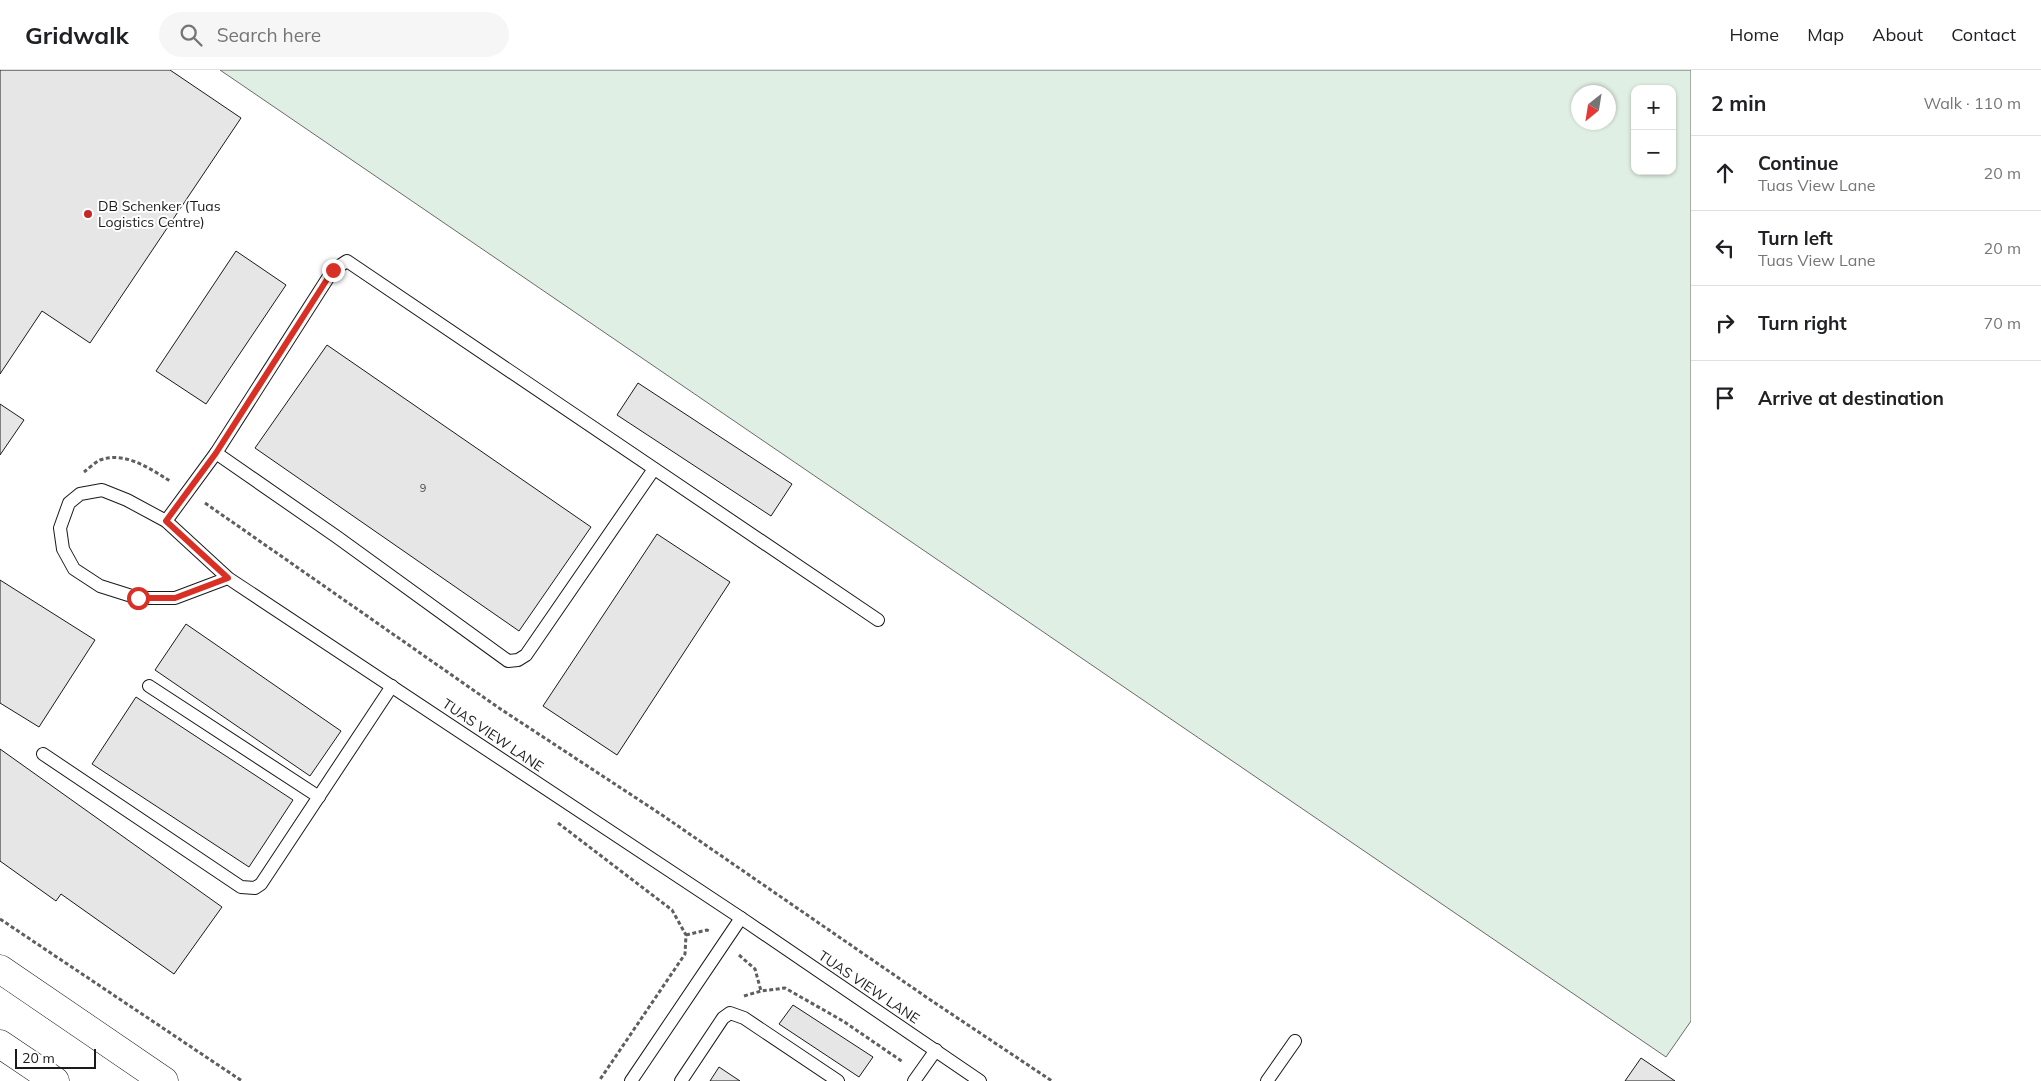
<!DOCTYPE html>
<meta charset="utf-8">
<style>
:root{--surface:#fff;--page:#f6f6f6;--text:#202124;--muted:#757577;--line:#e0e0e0}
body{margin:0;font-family:Mulish,sans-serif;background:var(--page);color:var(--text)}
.controls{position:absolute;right:15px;top:15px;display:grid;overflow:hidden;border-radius:10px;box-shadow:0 1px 4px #0004}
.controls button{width:45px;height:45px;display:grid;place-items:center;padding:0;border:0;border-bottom:1px solid var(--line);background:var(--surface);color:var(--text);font:25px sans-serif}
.compass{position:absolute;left:1571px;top:15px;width:45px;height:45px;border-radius:50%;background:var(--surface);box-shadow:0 1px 4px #0004;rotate:210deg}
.scale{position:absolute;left:15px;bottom:12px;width:81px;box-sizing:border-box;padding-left:5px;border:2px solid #1a1a1a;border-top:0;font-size:14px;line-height:18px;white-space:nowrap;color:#1a1a1a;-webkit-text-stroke:4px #fff;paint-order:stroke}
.stop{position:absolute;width:15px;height:15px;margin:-11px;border:4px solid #d93025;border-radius:50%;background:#fff}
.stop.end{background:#d93025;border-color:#fff;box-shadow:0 1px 5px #0008}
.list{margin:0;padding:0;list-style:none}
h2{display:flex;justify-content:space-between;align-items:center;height:65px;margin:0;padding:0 20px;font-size:21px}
h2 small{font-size:16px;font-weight:400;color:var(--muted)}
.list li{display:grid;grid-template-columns:32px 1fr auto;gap:15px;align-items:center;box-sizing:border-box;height:75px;padding:0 20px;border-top:1px solid var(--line)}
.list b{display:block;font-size:19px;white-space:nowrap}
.list p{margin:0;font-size:16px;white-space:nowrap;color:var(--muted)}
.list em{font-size:16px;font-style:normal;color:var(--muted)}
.icon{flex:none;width:28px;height:28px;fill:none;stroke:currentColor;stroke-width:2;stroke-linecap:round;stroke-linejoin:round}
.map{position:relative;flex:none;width:1691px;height:1011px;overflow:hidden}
header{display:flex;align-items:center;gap:30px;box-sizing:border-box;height:70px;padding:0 25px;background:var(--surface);border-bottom:1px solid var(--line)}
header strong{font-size:24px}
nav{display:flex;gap:28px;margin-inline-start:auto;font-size:18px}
.search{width:350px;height:45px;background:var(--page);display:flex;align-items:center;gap:12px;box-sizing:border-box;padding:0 18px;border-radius:28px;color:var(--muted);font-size:19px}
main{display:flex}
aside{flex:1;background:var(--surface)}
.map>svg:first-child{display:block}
.green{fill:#e0efe3;stroke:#6a6a6a;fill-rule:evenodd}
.building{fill:#e6e6e6;stroke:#1a1a1a}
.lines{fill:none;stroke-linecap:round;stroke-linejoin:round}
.lane-casing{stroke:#1a1a1a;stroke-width:14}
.secondary-casing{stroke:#1a1a1a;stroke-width:29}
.path{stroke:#5f5f5f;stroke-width:3;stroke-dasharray:4 2.5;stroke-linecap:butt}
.lane{stroke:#fff;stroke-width:12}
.secondary{stroke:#fff;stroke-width:28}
.route{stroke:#d93025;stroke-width:6}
.poi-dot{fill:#c62828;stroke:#fff;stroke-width:2}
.labels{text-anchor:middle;stroke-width:4;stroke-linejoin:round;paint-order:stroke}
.number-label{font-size:11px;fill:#4d4d4d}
.poi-label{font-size:14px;fill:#1a1a1a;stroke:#fff;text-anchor:start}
.street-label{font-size:14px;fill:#1a1a1a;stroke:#fff}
</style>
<header>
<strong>Gridwalk</strong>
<div class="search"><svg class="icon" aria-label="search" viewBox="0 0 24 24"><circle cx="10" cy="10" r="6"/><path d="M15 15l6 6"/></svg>Search here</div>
<nav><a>Home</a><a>Map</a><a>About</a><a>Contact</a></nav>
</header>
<main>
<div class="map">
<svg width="1691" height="1011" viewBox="0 0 1691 1011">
<rect width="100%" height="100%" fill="#fff"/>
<path class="green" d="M220 0H1691V951L1666 987ZM1635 19H1672V101H1635ZM1578 22H1608V52H1578Z"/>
<g class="building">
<path d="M0 0H170L241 48 90 273 42 241 0 304Z"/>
<path d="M236 181 286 215 206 334 156 301Z"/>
<path d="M327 275 591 457 519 561 255 378Z"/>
<path d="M638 313 792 414 771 446 617 345Z"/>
<path d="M0 334 24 350 0 385Z"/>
<path d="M657 464 730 512 617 685 543 636Z"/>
<path d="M0 510 95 570 39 657 0 633Z"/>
<path d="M186 554 341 661 310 706 155 600Z"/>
<path d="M136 627 293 730 249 797 92 694Z"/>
<path d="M0 679 222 837 174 904 61 824 56 831 0 791Z"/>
<path d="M793 935 873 987 859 1007 779 954Z"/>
<path d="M1641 988 1675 1011H1625Z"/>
<path d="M719 997 740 1011H710Z"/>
</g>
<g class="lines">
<defs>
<g id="lane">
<path d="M216 383 337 467 508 591 518 590 526 585 654 399"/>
<path d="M166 451 216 383 333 200 347 191 878 550"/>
<path d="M228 508 175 528H138L100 516 74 499 63 479 60 458 69 433 80 424 102 420 127 430 166 451 228 508 741 848 980 1011"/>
<path d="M149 616 319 727"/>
<path d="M43 684 241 817 255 818 261 814 392 616"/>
<path d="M631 1011 741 848"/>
<path d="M681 1011 723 948 730 943 744 948 838 1011"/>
<path d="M914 1011 936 980"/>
<path d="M1267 1011 1295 971"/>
</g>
<g id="secondary">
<path d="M0 899 164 1011"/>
<path d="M0 974 55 1011"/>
</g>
</defs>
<use href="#lane" class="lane-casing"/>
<use href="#secondary" class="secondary-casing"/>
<g class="path">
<path d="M84 402C88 399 94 393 100 390 125 381 149 398 170 411"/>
<path d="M205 433 499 638 662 745 932 931 1052 1011"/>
<path d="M558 753 672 840 686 865 685 884 599 1011"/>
<path d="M0 849 242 1011"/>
<path d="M686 865 707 860 709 861"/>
<path d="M739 885 755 899 761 921"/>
<path d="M744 926 761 921 785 918 843 951 903 992"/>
</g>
<use href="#lane" class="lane"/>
<use href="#secondary" class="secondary"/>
</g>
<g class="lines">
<path class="route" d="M138 528H175L228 508 166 451 216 383 333 200"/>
</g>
<circle class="poi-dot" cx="88" cy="144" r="5"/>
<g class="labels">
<g class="number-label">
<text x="423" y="422">9</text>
</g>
<g class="poi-label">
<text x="98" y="141">DB Schenker (Tuas<tspan x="98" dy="16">Logistics Centre)</tspan></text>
</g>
<g class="street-label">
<text transform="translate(493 665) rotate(34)" y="5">TUAS VIEW LANE</text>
<text transform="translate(869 917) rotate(34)" y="5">TUAS VIEW LANE</text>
</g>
</g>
</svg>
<div class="controls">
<button>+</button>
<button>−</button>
</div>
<svg class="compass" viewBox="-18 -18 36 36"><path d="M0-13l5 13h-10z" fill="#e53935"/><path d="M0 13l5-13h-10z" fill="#757577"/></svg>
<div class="scale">20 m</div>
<div class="stop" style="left:138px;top:528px"></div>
<div class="stop end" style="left:333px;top:200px"></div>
</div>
<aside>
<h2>2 min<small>Walk · 110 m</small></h2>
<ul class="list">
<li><svg class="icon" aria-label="ahead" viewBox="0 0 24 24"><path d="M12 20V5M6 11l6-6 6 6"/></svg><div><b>Continue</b><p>Tuas View Lane</p></div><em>20 m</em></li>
<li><svg class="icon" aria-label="left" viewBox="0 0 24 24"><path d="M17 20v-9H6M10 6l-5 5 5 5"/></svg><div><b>Turn left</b><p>Tuas View Lane</p></div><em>20 m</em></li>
<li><svg class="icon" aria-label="right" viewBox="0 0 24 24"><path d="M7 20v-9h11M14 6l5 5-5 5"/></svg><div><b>Turn right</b></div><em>70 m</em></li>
<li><svg class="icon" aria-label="arrive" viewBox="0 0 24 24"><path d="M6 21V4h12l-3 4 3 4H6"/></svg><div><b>Arrive at destination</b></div></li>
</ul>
</aside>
</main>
